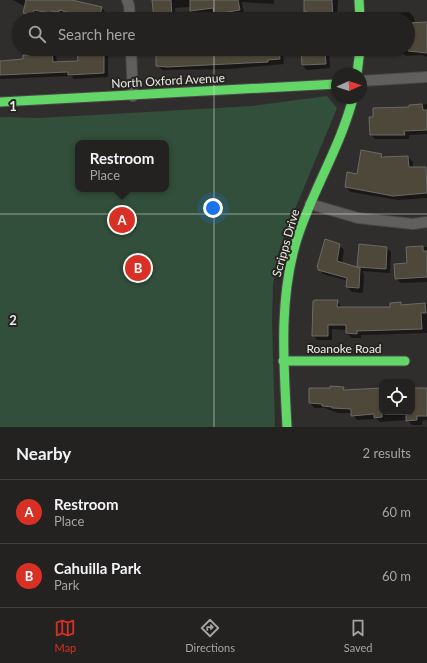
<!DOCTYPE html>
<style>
:root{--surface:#242221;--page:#2c2a2a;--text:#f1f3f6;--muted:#a3a4a5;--line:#413f3f;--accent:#d93025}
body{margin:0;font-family:Lato,sans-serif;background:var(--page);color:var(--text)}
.controls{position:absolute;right:12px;bottom:12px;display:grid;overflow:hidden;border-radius:8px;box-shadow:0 1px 3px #0004}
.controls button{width:36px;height:36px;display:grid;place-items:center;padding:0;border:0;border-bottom:1px solid var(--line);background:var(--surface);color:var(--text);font:20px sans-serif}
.compass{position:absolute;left:331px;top:68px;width:36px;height:36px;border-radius:50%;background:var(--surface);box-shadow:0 1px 3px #0004;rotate:87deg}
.you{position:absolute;left:213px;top:208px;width:14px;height:14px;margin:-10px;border:3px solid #fff;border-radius:50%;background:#1a73e8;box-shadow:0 0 0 6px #1a73e833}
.badge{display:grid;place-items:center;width:26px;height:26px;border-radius:50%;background:var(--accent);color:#fff;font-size:13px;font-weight:700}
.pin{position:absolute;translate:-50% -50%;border:2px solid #fff;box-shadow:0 1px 4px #0006}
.popup{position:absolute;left:75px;top:140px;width:94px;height:52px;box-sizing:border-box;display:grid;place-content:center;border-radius:8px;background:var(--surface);filter:drop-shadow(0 1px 3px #0005);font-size:13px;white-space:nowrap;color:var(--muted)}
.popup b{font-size:15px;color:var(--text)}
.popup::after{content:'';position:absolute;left:50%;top:100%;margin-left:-8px;border:8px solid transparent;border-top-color:var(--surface)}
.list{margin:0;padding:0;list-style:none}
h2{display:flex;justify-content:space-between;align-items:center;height:52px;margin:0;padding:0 16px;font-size:17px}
h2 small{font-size:13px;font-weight:400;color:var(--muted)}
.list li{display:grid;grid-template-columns:26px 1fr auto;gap:12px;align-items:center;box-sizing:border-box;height:64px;padding:0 16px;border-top:1px solid var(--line)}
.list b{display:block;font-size:15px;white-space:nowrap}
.list p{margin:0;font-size:13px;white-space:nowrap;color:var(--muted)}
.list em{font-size:13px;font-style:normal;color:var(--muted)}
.icon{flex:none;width:22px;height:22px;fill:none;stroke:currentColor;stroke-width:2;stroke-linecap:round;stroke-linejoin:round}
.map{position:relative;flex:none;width:427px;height:427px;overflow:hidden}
.search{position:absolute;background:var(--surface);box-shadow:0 1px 3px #0004;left:12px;right:12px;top:12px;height:44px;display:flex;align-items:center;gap:10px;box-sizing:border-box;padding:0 14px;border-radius:22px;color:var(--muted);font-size:15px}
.sheet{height:180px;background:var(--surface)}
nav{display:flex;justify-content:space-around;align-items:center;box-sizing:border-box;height:56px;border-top:1px solid var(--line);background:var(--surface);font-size:11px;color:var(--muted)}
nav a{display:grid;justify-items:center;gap:2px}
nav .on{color:var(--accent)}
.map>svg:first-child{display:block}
.green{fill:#324f3b;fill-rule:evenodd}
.shadow{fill:#0007}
.building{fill:#4d4839;stroke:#6b6a68}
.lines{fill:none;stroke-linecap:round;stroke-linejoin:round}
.street-casing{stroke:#4a4948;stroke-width:12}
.fast-casing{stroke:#4a4948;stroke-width:11}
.street{stroke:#605f5d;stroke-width:10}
.fast{stroke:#63d668;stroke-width:9}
.grid{fill:none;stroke:#ebeae7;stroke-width:1;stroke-opacity:0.55}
.labels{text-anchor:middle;stroke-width:4;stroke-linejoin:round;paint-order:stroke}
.street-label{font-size:12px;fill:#ebeae7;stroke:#272521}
.grid-label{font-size:13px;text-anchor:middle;font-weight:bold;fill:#ebeae7;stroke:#272521;stroke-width:4;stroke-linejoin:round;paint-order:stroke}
</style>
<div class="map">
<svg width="427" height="427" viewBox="0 0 427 427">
<rect width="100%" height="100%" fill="#302e2c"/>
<path class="green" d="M327 96 337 108 293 214 279 251 273 285 272 321 275 427H0V117L40 118 253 106ZM78 143H166V189H78Z"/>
<g class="shadow">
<path d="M13 0H67L102 8 106 13 105 19H84L64 15 63 17 55 15V17L39 14 37 19 29 17 25 13 26 7Z"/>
<path d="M154 0H274V4L242 2 244 15 220 18 215 12 196 15 191 11V7L175 8 176 19H155Z"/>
<path d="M305 0H338L337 19H309V15L305 11Z"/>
<path d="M409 12 414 17 415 24 427 23V57L422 55 406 56 401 51V49H408V19H384V16H388V13Z"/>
<path d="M33 49H53L56 53 57 63 79 62 84 49H105L108 52V77L74 79 71 76 0 79V61L24 60 30 56Z"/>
<path d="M156 49H185V51L207 49H283L284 64 230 69 162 70 157 65Z"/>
<path d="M302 49H340V50L329 51 330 68 307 70 302 65Z"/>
<path d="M427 104V134L409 135V139H375L371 135 410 108V106Z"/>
<path d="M382 154 385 158 408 157 413 162V168H427V198L398 200 351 192 346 187Z"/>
<path d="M131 216 136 220V229L118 230 114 225Z"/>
<path d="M339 245 344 250 342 264 361 270 358 267 387 248 391 252 390 273 362 271 364 274 363 293 352 292 347 287 348 281 323 274 319 269Z"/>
<path d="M427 247V282L401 283 396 278 409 264 407 248Z"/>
<path d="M337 301 342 308H391L400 304 402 306 427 304V333L361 335V338H352L347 333V330L332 329V340H317L313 335Z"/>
<path d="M343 388 346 391 382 390V412H412V389H427V420L422 421V425H412L407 420 380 422 377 419 357 420 352 413H338L325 408H314L310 403Z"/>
</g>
<g class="building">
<path d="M26 0H72L102 7 99 19H83V16L59 10V12L51 11 50 13 34 10 33 15 23 13Z"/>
<path d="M152 0H171L172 19H154Z"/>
<path d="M190 0H238L240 10 214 14 213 8 190 11Z"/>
<path d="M304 0H332L333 19H308L307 11 304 12Z"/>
<path d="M427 22V53L408 51V23Z"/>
<path d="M28 49H52L53 62 78 61 77 49H104V73L68 75V72L0 75V61L23 59V55H29Z"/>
<path d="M156 49H181V51L279 49 280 59 268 60V62L167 67 156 66Z"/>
<path d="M301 49H325L326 64 302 65Z"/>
<path d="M422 104 423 110H427V130L404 131 405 135H370L369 117H373V108L409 107V105Z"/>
<path d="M361 150 382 154 381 157 408 156 409 167H426L427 193 393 196 345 187 347 172 357 174Z"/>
<path d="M131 215 132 225 113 226 112 216Z"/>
<path d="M325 239 340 244 337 261 360 268 359 288 346 287 347 278 318 270V267H317Z"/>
<path d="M359 244 387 247 386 269 357 267Z"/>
<path d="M423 246V251H427V277L395 279 394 264 407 263 406 247Z"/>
<path d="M315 300H338L337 307H390V303L401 302V305L425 303 426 313H421L422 329 357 331V334L346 333V325H328V336H312L313 301Z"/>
<path d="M330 386 344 387 343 390 382 388V417L374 418V414L351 416V409L332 408V407L322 406V404L309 403V388H330Z"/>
<path d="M413 388H427V416H417V420L406 421V412H412Z"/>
</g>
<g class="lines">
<defs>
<g id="street">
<path d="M127 0 129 5 130 19"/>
<path d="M131 49 133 96"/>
<path d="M361 81 427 77"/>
<path d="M310 204 358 218 413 224 427 222"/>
</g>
<g id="fast">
<path d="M359 0 360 19"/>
<path d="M357 74 360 49"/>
<path d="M0 102 337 84"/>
<path d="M283 361H405"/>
<path d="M287 427C284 365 278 300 297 239 312 191 340 148 353 98"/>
</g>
</defs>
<use href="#street" class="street-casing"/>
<use href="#fast" class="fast-casing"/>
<use href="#street" class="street"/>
<use href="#fast" class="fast"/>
</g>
<path class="grid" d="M214 0V19M214 49V427M0 214H427"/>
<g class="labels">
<g class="street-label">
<text transform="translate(168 81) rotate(-3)" y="4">North Oxford Avenue</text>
<text transform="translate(286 243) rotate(-74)" y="4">Scripps Drive</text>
<text x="344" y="353">Roanoke Road</text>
</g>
</g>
<g class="grid-label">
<text x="13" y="111">1</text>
<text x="13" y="325">2</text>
</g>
</svg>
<div class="controls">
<button><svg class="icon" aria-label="locate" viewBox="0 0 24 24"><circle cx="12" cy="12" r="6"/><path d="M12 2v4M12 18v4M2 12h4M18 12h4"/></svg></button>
</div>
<svg class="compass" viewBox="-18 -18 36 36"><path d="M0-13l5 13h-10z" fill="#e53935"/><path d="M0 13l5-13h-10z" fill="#a3a4a5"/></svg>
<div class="you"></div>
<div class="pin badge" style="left:122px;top:220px">A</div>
<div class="popup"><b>Restroom</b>Place</div>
<div class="pin badge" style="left:138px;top:268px">B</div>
<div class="search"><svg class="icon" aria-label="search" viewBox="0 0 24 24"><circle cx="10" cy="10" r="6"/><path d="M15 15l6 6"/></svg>Search here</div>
</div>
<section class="sheet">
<h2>Nearby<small>2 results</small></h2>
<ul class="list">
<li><span class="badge">A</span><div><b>Restroom</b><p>Place</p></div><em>60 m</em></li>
<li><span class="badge">B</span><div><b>Cahuilla Park</b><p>Park</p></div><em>60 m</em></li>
</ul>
</section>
<nav>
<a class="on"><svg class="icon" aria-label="map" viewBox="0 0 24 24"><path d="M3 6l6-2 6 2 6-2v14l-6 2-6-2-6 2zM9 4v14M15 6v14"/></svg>Map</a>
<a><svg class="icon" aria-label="directions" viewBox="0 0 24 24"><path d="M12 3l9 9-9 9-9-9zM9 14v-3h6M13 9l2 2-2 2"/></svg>Directions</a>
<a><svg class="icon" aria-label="saved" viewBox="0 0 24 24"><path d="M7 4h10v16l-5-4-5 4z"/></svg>Saved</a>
</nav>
